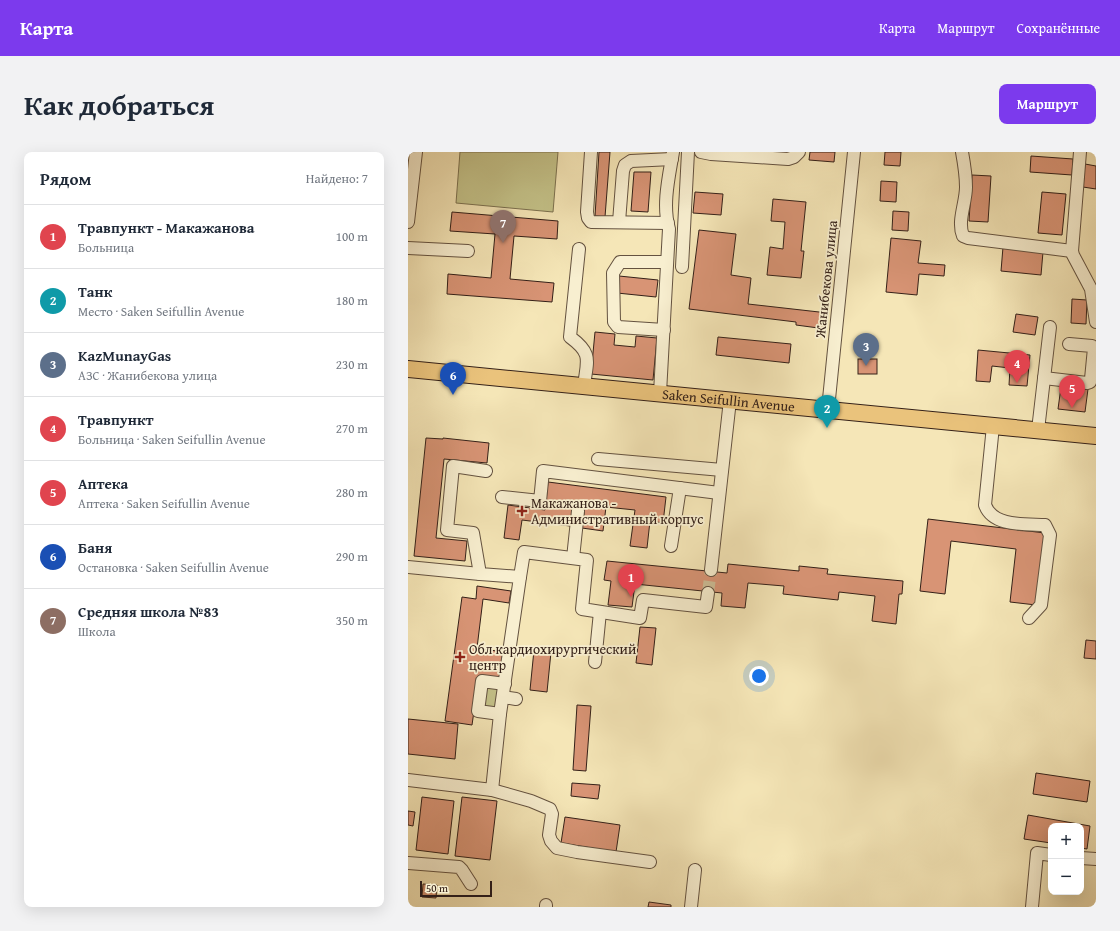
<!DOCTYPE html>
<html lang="ru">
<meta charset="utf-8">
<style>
:root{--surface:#fff;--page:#f2f2f3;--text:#1f2937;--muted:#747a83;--line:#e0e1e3;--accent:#7c3aed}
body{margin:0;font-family:"Gentium Book Plus",serif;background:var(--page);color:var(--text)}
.controls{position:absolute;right:12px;bottom:12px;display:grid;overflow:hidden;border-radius:8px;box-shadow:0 4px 16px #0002}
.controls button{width:36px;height:36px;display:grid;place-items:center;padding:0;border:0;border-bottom:1px solid var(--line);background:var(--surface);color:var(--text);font:20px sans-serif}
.scale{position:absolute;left:12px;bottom:10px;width:72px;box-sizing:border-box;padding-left:4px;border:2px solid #342018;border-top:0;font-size:11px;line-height:14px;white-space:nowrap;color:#342018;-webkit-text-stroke:3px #f8efd0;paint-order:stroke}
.you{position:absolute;left:351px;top:524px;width:14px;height:14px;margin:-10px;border:3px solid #fff;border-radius:50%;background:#1a73e8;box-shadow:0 0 0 6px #1a73e833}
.badge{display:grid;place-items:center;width:26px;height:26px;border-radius:50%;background:var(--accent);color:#fff;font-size:13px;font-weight:700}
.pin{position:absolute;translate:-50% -33px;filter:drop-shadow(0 1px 2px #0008)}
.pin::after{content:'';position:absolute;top:21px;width:14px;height:12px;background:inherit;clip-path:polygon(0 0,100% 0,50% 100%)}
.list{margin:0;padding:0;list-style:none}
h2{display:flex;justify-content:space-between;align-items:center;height:52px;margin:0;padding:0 16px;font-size:17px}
h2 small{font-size:13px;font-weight:400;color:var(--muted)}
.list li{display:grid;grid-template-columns:26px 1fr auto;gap:12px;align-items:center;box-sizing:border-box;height:64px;padding:0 16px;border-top:1px solid var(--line)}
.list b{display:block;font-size:15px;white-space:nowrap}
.list p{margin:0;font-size:13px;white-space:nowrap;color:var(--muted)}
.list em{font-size:13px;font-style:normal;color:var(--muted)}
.map{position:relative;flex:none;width:688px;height:755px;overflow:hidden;border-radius:8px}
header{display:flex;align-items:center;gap:24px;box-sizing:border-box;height:56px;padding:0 20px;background:var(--accent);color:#fff}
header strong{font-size:19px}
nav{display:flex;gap:22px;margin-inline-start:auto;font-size:14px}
.intro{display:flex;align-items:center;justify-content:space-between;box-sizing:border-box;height:96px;padding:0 24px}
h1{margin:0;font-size:28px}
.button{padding:10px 18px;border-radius:8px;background:var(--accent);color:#fff;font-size:14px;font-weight:700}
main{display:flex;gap:24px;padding:0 24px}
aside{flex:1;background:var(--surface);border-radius:8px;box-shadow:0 4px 16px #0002}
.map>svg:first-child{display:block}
.green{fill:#c4c289;stroke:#7c7150}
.building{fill:#d89475;stroke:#342018}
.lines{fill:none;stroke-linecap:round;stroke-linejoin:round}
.minor-tunnel{stroke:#cebe97;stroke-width:12;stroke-dasharray:12 6;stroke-linecap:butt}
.minor-casing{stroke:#645240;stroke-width:14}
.major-casing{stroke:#342018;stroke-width:18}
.minor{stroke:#f8efd0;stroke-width:12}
.major{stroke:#eac37c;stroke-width:16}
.poi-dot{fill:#8f2418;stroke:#f8efd0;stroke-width:1.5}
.labels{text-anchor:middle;stroke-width:3.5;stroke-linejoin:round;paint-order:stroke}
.street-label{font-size:14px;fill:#342018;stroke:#f8efd0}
.poi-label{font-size:14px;fill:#342018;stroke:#f8efd0;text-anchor:start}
</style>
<header>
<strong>Карта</strong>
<nav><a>Карта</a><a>Маршрут</a><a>Сохранённые</a></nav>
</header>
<div class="intro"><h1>Как добраться</h1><a class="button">Маршрут</a></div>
<main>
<aside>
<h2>Рядом<small>Найдено: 7</small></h2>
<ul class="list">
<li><span class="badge" style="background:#e0444e">1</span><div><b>Травпункт - Макажанова</b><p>Больница</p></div><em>100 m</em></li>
<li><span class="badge" style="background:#0f9aa8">2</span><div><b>Танк</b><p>Место · Saken Seifullin Avenue</p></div><em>180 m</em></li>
<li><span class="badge" style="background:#5c6f8a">3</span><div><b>KazMunayGas</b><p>АЗС · Жанибекова улица</p></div><em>230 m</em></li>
<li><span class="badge" style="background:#e0444e">4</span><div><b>Травпункт</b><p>Больница · Saken Seifullin Avenue</p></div><em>270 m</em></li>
<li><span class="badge" style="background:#e0444e">5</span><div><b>Аптека</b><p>Аптека · Saken Seifullin Avenue</p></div><em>280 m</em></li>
<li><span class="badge" style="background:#1a4fb4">6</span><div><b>Баня</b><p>Остановка · Saken Seifullin Avenue</p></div><em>290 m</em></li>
<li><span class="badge" style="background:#8d6e63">7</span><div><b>Средняя школа №83</b><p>Школа</p></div><em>350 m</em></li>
</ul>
</aside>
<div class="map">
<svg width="688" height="755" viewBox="0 0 688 755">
<rect width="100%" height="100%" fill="#f5e6b7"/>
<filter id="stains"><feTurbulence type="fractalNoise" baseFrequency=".005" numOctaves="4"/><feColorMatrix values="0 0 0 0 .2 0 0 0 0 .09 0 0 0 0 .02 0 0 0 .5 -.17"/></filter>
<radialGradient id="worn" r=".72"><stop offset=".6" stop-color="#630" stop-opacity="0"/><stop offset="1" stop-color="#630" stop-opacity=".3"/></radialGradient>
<g class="green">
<path d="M52 0H150L145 60 48 51Z"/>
<path d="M76 535 91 537 89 557 73 556Z"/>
</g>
<g class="building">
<path d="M191 0H202L197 65 187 64Z"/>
<path d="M402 0H427L426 10 401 8Z"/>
<path d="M477 0H493L492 14 476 13Z"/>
<path d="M623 4 665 7 664 23 622 20Z"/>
<path d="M677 12 688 14V37L675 35Z"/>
<path d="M226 20H243L240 60 223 59Z"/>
<path d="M564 23 583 24 580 70 561 69Z"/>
<path d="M473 29 489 30 488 50 472 49Z"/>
<path d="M287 40 315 42 313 63 285 61Z"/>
<path d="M634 40 658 42 654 83 630 81Z"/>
<path d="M365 47 398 50 393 99H396L393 126 359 123 362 95 375 97 377 70 363 69Z"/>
<path d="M485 59 501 60 500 79 484 78Z"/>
<path d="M44 60 150 69 149 87 106 84 102 127 146 131 144 150 39 142 40 122 83 126 87 82 42 79Z"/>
<path d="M291 78 328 82 323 123 343 126 340 152 420 161 418 177 388 173V170L281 157Z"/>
<path d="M483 86 513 89 510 111 537 113 536 124 511 122 509 143 478 140Z"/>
<path d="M595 95 635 100 633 123 593 119Z"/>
<path d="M211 124 250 128 248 145 209 141Z"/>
<path d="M664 147 679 148 678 172 663 171Z"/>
<path d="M608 162 630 165 627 183 605 180Z"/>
<path d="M187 180 207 182 206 193 227 195 228 184 249 186 245 228 183 222Z"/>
<path d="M310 185 383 192 381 211 308 203Z"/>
<path d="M570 198 622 203 619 234 601 233 602 216 584 214 582 230 568 229Z"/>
<rect x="450" y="207" width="19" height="15"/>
<path d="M653 235 680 237 677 260 650 257Z"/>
<path d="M18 286 35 287V286L81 291 79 311 36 307 28 386 59 389 57 409 6 404Z"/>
<path d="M140 330 258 345 255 371 242 369 239 396 222 394 227 358 198 355 195 379 174 376 177 354 165 352 162 374 114 368 111 388 96 386 100 353 137 358Z"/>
<path d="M520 367 637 381 628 453 602 450 608 397 543 389 537 442 512 439Z"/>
<path d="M199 409 319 421 320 412 391 419V414L420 417 419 422 495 429 494 442H491L488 472 464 469 467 444 431 440 430 448 375 442 376 434 340 431 337 456 313 454 314 441 227 432 224 455 200 453 203 429 196 428Z"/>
<path d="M69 434 103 439 101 451 75 447 69 496 95 500 91 527 71 524 64 573 37 569 54 445 68 447Z"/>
<path d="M232 475 248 476 244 513 228 511Z"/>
<path d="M678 488 688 489V507L676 506Z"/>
<path d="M126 498 143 500 139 540 122 538Z"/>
<path d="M169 553 183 554 178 619 165 618Z"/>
<path d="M0 567 50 572 47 607 0 602Z"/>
<path d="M628 621 682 629 679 650 625 642Z"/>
<path d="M164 631 192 633 190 647 163 644Z"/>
<path d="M14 645 46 649 40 702 8 698Z"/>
<path d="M54 645 89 649 82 708 47 704Z"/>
<path d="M0 659 7 660 5 674 0 673Z"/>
<path d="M620 663 682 674 679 697 673 696V674H643V691L616 687Z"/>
<path d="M157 665 212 673 208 700 153 691Z"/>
<path d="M15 732 29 733 28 746 14 745Z"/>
<path d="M241 750 263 753V755H240Z"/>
</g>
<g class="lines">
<path class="minor-tunnel" d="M300 441 303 418"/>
<defs>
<g id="minor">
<path d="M183 0 179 60 180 66 183 70 260 71"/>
<path d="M293 0 303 2 380 7 386 5 391 0"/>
<path d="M554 0C556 11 558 23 558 35 558 51 549 69 555 84L560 86 664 99"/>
<path d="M672 0 664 99 665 103 683 137 688 170"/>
<path d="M0 70 8 0"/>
<path d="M211 70 215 19 217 13 223 9 264 7"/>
<path d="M0 96 60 99"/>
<path d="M171 97 162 185C185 202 179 208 176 234"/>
<path d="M274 115 280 0"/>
<path d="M256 178 210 175 206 170 205 121 212 110H259"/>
<path d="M636 226 679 231 682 230 683 227 686 196 684 194 661 192"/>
<path d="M252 241 261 77C254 53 261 24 265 0"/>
<path d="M420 257 446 0"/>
<path d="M585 274 577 353C585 375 617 372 637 373L642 383 633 453 621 466"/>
<path d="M630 278 642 175"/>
<path d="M190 307 314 318"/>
<path d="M94 345 132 349 135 319 311 341"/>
<path d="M263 394 272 336"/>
<path d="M165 406 170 359"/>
<path d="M0 415 72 422"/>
<path d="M303 418 322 248"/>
<path d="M112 425 116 400 179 408 174 457 232 466 235 448 298 455 300 441"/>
<path d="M187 510 192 460"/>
<path d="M95 545 108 547"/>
<path d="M92 562 70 559 74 529 97 532"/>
<path d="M0 628 84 638 92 562 112 425 72 422 65 381 39 378 45 314 78 319"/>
<path d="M84 638 123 649 142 657 144 662 141 683 143 689 149 696 169 700 242 710"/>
<path d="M673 706 688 707"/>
<path d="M0 711 51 715 54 718 63 732"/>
<path d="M138 755V753"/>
<path d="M283 755 287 718"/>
<path d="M624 755 629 701 643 703"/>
</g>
<g id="major">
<path id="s1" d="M0 217 688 284"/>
</g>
</defs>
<use href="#minor" class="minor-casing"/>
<use href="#major" class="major-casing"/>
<use href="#minor" class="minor"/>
<use href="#major" class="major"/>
</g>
<g class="poi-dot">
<path d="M112 353h4v4h4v4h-4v4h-4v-4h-4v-4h4z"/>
<path d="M50 499h4v4h4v4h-4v4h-4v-4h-4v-4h4z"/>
</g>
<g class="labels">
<g class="street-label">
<text transform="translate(418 127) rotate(-84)" y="5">Жанибекова улица</text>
<text dy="5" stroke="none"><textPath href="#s1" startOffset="322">Saken Seifullin Avenue</textPath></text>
</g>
<g class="poi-label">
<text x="123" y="356">Макажанова -<tspan x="123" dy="16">Административный корпус</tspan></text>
<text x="61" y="502">Обл кардиохирургический<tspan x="61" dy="16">центр</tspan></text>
</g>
</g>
<rect width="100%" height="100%" filter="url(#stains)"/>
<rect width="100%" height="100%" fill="url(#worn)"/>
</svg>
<div class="controls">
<button>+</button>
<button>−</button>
</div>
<div class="scale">50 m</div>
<div class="you"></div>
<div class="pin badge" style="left:223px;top:445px;background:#e0444e">1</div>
<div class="pin badge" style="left:419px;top:276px;background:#0f9aa8">2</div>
<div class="pin badge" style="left:458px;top:214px;background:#5c6f8a">3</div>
<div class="pin badge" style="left:609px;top:231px;background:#e0444e">4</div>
<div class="pin badge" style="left:664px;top:256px;background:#e0444e">5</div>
<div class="pin badge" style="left:45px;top:243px;background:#1a4fb4">6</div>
<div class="pin badge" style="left:95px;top:91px;background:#8d6e63">7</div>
</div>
</main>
